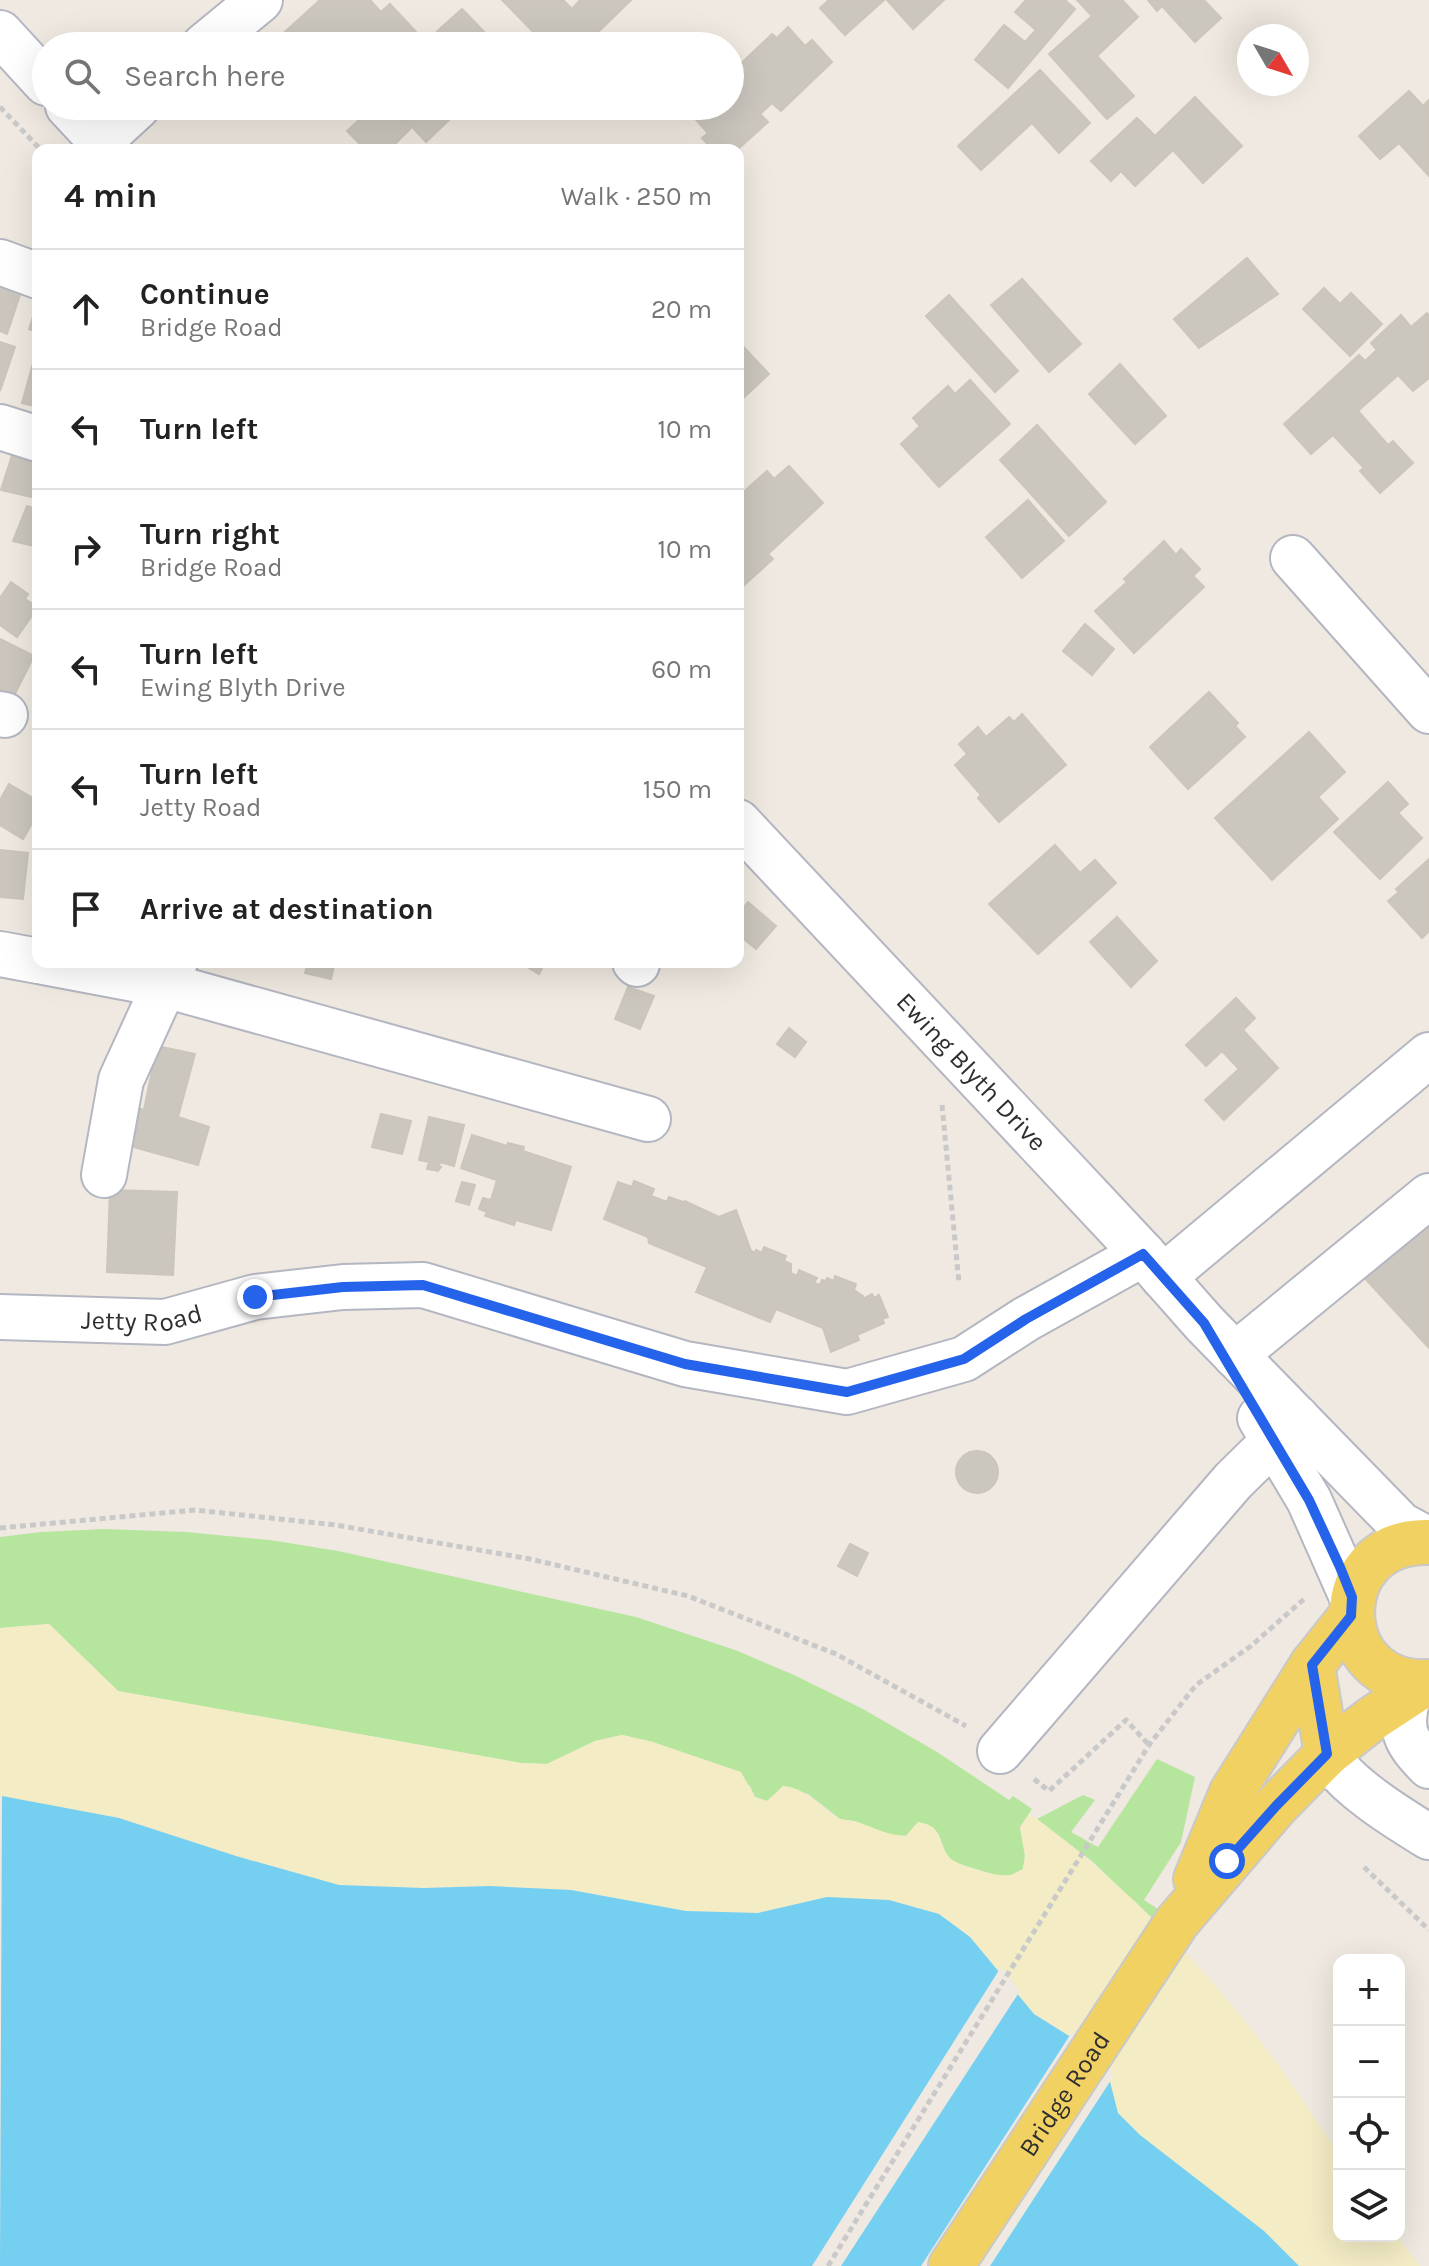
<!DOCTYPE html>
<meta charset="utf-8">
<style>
:root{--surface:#fff;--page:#f6f6f6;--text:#222;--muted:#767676;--line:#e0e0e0}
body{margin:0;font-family:Karla,sans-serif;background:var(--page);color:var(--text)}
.controls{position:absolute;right:24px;bottom:24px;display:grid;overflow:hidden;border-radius:16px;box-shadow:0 8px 32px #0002}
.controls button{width:72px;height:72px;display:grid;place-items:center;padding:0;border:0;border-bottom:2px solid var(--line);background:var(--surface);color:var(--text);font:40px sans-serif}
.compass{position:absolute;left:1237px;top:24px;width:72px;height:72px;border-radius:50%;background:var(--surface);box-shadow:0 8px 32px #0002;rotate:129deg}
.stop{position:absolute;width:24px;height:24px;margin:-18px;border:6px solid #2563eb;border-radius:50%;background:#fff}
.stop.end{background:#2563eb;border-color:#fff;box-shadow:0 2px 8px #0008}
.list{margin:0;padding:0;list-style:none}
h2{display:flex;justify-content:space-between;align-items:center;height:104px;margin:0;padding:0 32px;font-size:34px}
h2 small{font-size:26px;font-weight:400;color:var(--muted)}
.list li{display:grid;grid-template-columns:52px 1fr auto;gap:24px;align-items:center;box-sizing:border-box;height:120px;padding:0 32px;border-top:2px solid var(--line)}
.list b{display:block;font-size:30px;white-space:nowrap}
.list p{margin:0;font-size:26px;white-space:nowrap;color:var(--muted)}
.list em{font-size:26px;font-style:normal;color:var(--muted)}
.icon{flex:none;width:44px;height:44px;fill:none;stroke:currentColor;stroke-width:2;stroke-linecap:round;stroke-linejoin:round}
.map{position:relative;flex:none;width:1429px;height:2266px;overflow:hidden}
.search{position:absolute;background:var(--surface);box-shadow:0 8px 32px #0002;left:32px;top:32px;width:712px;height:88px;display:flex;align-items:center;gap:20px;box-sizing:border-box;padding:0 28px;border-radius:44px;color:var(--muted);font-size:30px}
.panel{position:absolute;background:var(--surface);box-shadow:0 8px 32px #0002;left:32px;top:144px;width:712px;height:824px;border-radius:16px}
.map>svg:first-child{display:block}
.green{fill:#b6e59e}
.sand{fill:#f3ecc5}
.water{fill:#75cff0}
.pier{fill:#efe9e1}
.building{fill:#cbc7bf;stroke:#cbc5ba;stroke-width:2}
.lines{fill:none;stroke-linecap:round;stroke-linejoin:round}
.minor-casing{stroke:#b4b7c1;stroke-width:48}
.major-casing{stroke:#c9c9c9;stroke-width:48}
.path{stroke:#c9c9c9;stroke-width:5;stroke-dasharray:6 4;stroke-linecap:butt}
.minor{stroke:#fff;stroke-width:44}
.major{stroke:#f2d163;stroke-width:44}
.route{stroke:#2563eb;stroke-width:10}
.labels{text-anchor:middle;stroke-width:7;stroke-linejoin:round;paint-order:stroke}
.street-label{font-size:26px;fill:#2e2e2e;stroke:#fff}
</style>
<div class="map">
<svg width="1429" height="2266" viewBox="0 0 1429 2266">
<rect width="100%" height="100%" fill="#efe9e1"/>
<g class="green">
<path d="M104 1529 186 1532 270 1540 338 1551 636 1617 735 1650 794 1675 863 1709 937 1752 1009 1800 1013 1796 1032 1809 1020 1827 1025 1856 1023 1869 1011 1875 999 1876 953 1862 946 1854 938 1833 918 1822 906 1836 889 1835 855 1821 840 1819 808 1794 783 1787 767 1801 755 1797 750 1786 653 1742 622 1735 595 1741 547 1764 521 1763 118 1691 49 1624 0 1628V1537L41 1532Z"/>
<path d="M1157 1759 1195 1777 1181 1842 1144 1900 1193 1932 1181 1948 1093 1862 1037 1819 1083 1795 1095 1800 1071 1832 1098 1847Z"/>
</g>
<path class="sand" d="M49 1624 118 1691 521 1763 547 1764 595 1741 622 1735 653 1742 741 1772 755 1797 767 1801 783 1786C807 1788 819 1807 838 1818 844 1821 851 1820 857 1822 875 1828 887 1835 906 1836L918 1822C945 1826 936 1842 950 1858 957 1866 1000 1878 1011 1875 1015 1874 1019 1871 1023 1869L1025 1856 1020 1827 1030 1814C1138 1893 1236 1997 1309 2110 1316 2121 1336 2146 1339 2157 1343 2169 1339 2220 1339 2236H1397L1420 2266H1299L1264 2231 1140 2135 1118 2113 1112 2093 1065 2033 1034 2014 970 1937 939 1914 889 1900 827 1897 758 1913 686 1911 571 1890 490 1886 424 1888 339 1885 236 1856 119 1818 0 1797V1628Z"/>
<path class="water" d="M2 1796 119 1818 236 1856 339 1885 424 1888 490 1886 571 1890 686 1911 758 1913 827 1897 889 1900 939 1914 970 1937 1034 2014 1090 2049 1107 2070 1118 2113 1140 2135 1264 2231 1299 2266H0Z"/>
<g class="pier">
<path d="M1001 1967 1020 1991 841 2266H812Z"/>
<path d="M1072 2032 1093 2046 1111 2068 1113 2077 990 2266H921Z"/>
</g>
<g class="building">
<path d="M320 0H370L381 12 390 4 416 32 400 46H283L277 39Z"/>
<path d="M502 0H563L572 9 580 0H631L584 46H547Z"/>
<path d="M829 0H884L845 35 820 8Z"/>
<path d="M887 0H944L913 29Z"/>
<path d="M1026 0H1065L1075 9 1008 88 975 60 1004 25 1025 42 1036 30 1015 12Z"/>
<path d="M1077 0H1122L1138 17 1097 56 1134 96 1107 119 1049 54 1092 16Z"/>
<path d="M1148 0H1204L1221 18 1195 42 1162 6 1157 11Z"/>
<path d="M462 9 498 46H421Z"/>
<path d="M788 27 805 46 812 40 832 62 781 111 772 103 760 114 768 122 737 150H713L702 138 708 133 691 114 701 106H730V74L772 34 777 38Z"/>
<path d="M1040 70 1090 123 1059 153 1032 123 981 170 958 146Z"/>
<path d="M1409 91 1423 106 1429 100V176L1399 143 1380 159 1359 136Z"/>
<path d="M1195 97 1242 146 1203 183 1173 150 1135 186 1121 171 1111 181 1091 161 1137 118 1155 136Z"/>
<path d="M374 106H390L411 128 389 150H366L347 131Z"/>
<path d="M393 106H442L453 116 426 142Z"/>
<path d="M1247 258 1278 294 1199 348 1174 319Z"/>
<path d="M0 279 23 286 7 334 0 331Z"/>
<path d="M1022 279 1081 344 1049 372 991 305Z"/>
<path d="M1324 288 1340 304 1351 293 1382 324 1350 356 1303 309Z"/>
<path d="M949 295 1018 371 995 392 926 316Z"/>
<path d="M37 305H38V332L29 329Z"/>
<path d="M1427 313 1429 316V378L1413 391 1398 375 1358 411 1388 445 1393 441 1413 463 1380 493 1360 471 1364 468 1333 435 1311 454 1284 424 1359 355 1365 361 1377 350 1371 343 1401 315 1411 327Z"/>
<path d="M738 341 769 374 738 403Z"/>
<path d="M0 342 15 347 0 391Z"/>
<path d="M35 356 38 357V407L22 403Z"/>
<path d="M1120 364 1166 416 1135 444 1089 394Z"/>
<path d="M970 380 1010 424 939 487 901 444 920 426 913 418 948 386 955 394Z"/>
<path d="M1037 425 1106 502 1069 536 1000 460Z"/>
<path d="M15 446 38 456 36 498 1 490Z"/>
<path d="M789 466 823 503 768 554 773 559 742 587 738 583V497L767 471 774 479Z"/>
<path d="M1028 500 1064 541 1022 578 986 537Z"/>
<path d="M27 506 38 510V547L13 541Z"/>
<path d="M1164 541 1176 555 1181 549 1200 569 1193 576 1204 587 1134 653 1095 611 1127 582 1124 579Z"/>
<path d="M11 582 28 594 25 599 38 607 17 637 0 625V598Z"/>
<path d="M1085 624 1114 649 1092 675 1063 651Z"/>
<path d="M0 639 34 656 14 696 0 689Z"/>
<path d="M1209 692 1238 723 1235 726 1245 737 1188 789 1150 747Z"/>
<path d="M1022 714 1066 765 999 822 978 798 981 795 955 765 967 754 959 744 978 727 986 737 1009 717 1014 722Z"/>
<path d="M1309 732 1345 772 1318 797 1338 819 1272 880 1215 818Z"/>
<path d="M1388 782 1408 804 1398 813 1422 838 1380 879 1334 832Z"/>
<path d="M9 784 38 801V813L23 839 0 825V800Z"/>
<path d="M1055 845 1080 873 1095 860 1116 883 1038 954 989 904Z"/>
<path d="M0 850 28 853 23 899 0 897Z"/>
<path d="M1429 859V931L1422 938 1388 901 1399 892 1396 889Z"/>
<path d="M748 902 776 926 756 949 738 934V915Z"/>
<path d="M1117 917 1157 961 1131 987 1090 942Z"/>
<path d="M308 962H335L331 979 305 973Z"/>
<path d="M519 962H545L539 974Z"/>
<path d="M628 987 654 996 640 1029 615 1019Z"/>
<path d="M1236 998 1255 1018 1243 1030 1278 1068 1224 1120 1205 1100 1239 1069 1222 1051 1206 1066 1186 1045Z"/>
<path d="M789 1028 806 1042 795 1057 777 1044Z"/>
<path d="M157 1046 195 1054 178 1117 209 1127 198 1165 123 1144 134 1107 144 1110Z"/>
<path d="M381 1114 411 1121 402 1154 372 1147Z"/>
<path d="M429 1117 464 1125 454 1166 440 1162 439 1167H441L438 1171 427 1169 429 1162 419 1160Z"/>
<path d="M472 1135 507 1146 508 1143 524 1147 523 1151 571 1167 551 1230 516 1220 514 1225 485 1216 487 1212 479 1209 483 1198 491 1200 497 1180 461 1168Z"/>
<path d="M634 1181 654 1189 651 1196 667 1202 669 1197 683 1202 685 1201 719 1217 736 1210 751 1251 755 1253 756 1250 762 1253 764 1247 786 1256 784 1261 791 1264V1273L797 1276 799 1270 817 1278 814 1283 820 1285 822 1280 826 1281 827 1278 834 1281 835 1276 856 1284 854 1290 863 1296 861 1300 872 1294 874 1298 879 1295 888 1317 882 1319 884 1323 857 1335 859 1340 831 1352 823 1328 776 1309 770 1322 696 1292 707 1267 649 1243 648 1237 604 1219 618 1182 632 1187Z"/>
<path d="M462 1182 475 1185 469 1205 456 1201Z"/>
<path d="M110 1190 177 1192 173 1275 107 1272Z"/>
<path d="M1429 1211V1348L1361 1274Z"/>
<circle cx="977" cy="1472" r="21"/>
<path d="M850 1544 868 1553 857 1576 838 1566Z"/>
</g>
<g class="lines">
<defs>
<g id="minor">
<path d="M0 33 46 83"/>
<path d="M204 46 260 0"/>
<path d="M68 106 109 150"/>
<path d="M100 141 138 106"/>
<path d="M0 262 38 276"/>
<path d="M0 427 38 439"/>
<path d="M1293 558 1429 711"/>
<path d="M0 714 5 715"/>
<path id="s1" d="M738 822 1143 1254 1204 1323 1401 1525 1429 1540"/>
<path d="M0 954 38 961"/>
<path d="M43 962 165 985 648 1119"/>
<path d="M635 962 637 964"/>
<path d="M104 1175 121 1080 175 962"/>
<path d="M1163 1277 1429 1055"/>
<path id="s2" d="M0 1317 165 1322 255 1297 343 1287 423 1285 685 1364 847 1392 964 1359 1026 1319 1143 1254"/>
<path d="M1235 1355 1429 1196"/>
<path d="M1260 1418 1309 1500 1352 1597"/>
<path d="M1408 1696C1399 1731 1405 1741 1429 1766"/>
<path d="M1000 1751 1233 1481 1297 1418"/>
<path d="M1327 1754C1344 1785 1398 1818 1429 1837"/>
</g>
<g id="major">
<path d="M1429 1542C1325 1539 1328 1688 1429 1682"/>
<path d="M1312 1665 1327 1754"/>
<path d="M1196 1879 1232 1792 1312 1665 1351 1616"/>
<path id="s3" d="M951 2266 1177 1922 1276 1806 1327 1754 1373 1718 1426 1683"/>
</g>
</defs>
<use href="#minor" class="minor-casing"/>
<use href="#major" class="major-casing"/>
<g class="path">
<path d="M0 107 41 150"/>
<path d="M942 1105 959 1283"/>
<path d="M0 1528 195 1510 336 1525 530 1559 688 1596 836 1654 966 1726"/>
<path d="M1034 1779 1049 1791 1126 1720 1149 1745"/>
<path d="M1364 1867 1429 1930"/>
<path d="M828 2266 1149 1745 1196 1685 1251 1646 1304 1599"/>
</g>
<use href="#minor" class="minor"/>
<use href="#major" class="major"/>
</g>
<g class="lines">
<path class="route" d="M255 1297 343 1287 423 1285 685 1364 847 1392 964 1359 1026 1319 1143 1254 1204 1323 1309 1500 1340 1567 1352 1597 1351 1616 1312 1665 1327 1754 1276 1806 1227 1861"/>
</g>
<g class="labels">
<g class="street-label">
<text dy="9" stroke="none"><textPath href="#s1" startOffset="342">Ewing Blyth Drive</textPath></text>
<text dy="9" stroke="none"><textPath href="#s2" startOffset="142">Jetty Road</textPath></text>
<text dy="9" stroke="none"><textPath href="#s3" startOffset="206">Bridge Road</textPath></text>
</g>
</g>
</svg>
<div class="controls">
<button>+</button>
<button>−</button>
<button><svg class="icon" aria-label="locate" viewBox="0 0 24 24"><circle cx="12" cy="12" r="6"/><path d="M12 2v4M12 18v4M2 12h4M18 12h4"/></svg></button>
<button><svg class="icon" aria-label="layers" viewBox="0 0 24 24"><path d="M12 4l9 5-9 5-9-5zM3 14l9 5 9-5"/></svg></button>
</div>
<svg class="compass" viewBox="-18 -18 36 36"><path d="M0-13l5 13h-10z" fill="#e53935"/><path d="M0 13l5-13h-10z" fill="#767676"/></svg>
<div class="stop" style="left:1227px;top:1861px"></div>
<div class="stop end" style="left:255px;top:1297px"></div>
<div class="search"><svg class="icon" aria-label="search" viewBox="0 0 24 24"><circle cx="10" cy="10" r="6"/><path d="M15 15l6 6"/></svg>Search here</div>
<section class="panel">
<h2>4 min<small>Walk · 250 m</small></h2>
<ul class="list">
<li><svg class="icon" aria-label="ahead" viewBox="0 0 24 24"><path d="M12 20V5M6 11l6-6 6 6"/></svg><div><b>Continue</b><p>Bridge Road</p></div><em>20 m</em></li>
<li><svg class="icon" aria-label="left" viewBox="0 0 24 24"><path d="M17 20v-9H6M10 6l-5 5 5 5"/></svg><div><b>Turn left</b></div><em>10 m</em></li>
<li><svg class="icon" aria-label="right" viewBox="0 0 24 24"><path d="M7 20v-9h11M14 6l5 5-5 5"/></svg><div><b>Turn right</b><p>Bridge Road</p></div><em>10 m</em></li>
<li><svg class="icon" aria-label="left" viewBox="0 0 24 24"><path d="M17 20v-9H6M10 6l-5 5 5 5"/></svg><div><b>Turn left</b><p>Ewing Blyth Drive</p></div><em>60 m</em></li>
<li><svg class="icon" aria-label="left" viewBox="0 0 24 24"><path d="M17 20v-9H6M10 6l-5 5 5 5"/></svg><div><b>Turn left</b><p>Jetty Road</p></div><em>150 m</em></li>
<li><svg class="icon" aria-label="arrive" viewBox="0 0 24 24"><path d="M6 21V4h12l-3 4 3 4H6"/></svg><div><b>Arrive at destination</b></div></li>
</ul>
</section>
</div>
